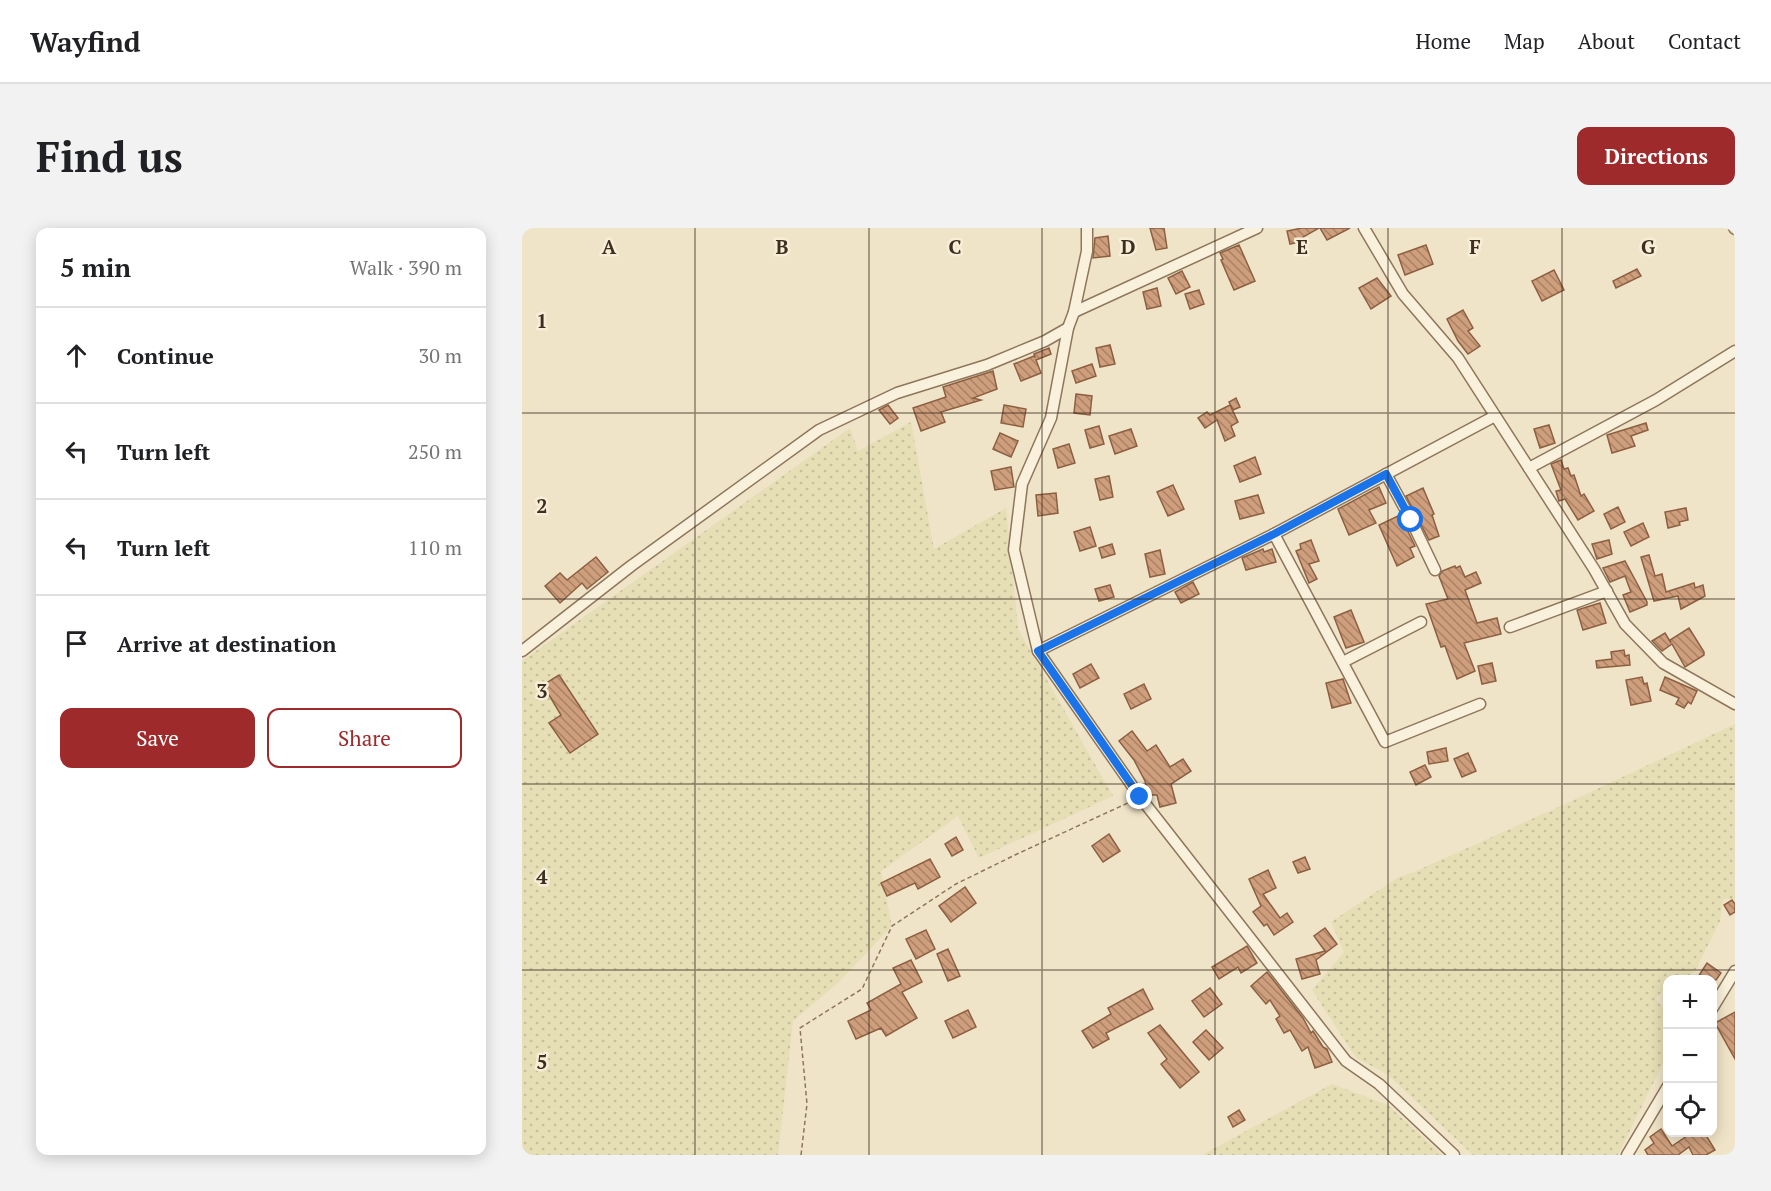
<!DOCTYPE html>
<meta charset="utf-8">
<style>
:root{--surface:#fff;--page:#f2f2f2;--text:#202124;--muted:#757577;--line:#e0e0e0;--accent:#9e2a2b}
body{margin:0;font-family:"PT Serif",serif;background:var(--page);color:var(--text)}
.controls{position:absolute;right:18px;bottom:18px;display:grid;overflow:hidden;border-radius:12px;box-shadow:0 3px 15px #0003}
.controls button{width:54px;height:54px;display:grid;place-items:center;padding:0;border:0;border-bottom:2px solid var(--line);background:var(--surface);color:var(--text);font:30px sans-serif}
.stop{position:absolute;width:18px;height:18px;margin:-14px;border:4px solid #1a73e8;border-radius:50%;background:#fff}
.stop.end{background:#1a73e8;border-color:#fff;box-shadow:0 2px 6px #0008}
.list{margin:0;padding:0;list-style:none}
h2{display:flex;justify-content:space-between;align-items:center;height:78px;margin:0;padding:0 24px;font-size:26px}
h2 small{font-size:20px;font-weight:400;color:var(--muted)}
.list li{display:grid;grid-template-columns:39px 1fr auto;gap:18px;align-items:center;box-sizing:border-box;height:96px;padding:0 24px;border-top:2px solid var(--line)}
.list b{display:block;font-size:22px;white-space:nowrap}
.list em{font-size:20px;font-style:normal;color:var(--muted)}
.actions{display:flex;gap:12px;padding:18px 24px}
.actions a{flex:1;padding:14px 0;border:2px solid var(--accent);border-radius:12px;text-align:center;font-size:21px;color:var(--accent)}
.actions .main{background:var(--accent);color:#fff}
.icon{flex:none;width:33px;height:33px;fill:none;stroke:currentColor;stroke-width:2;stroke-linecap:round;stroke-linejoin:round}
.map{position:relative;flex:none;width:1213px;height:927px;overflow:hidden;border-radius:12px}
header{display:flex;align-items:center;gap:36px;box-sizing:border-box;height:84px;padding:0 30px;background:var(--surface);border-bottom:2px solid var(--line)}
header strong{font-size:28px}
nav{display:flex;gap:33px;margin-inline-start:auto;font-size:21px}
.intro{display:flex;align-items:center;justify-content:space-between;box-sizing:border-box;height:144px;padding:0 36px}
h1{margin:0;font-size:42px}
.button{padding:15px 27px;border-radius:12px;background:var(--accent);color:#fff;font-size:21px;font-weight:700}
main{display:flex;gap:36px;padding:0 36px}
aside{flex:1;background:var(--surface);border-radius:12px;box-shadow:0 3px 15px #0003}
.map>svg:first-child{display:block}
.farmland{fill:url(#farmland-dots)}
.building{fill:url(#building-back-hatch);stroke:#8d5f41;stroke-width:1.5}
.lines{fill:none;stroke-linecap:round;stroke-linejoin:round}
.minor-casing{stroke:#8d765c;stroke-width:13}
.path{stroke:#8d765c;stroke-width:1.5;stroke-dasharray:4.5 3;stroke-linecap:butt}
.minor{stroke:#faf1dc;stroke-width:10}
.route{stroke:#1a73e8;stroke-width:8}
.grid{fill:none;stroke:#3d2e20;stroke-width:1.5;stroke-opacity:0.55}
.grid-label{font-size:20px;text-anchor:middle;font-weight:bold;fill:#3d2e20;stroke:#f7eed8;stroke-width:5;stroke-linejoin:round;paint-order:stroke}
</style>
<header>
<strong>Wayfind</strong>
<nav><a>Home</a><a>Map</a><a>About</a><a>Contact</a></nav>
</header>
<div class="intro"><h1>Find us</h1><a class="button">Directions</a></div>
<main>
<aside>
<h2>5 min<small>Walk · 390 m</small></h2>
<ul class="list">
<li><svg class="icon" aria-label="ahead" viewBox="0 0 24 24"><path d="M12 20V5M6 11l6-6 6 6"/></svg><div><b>Continue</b></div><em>30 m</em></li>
<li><svg class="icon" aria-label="left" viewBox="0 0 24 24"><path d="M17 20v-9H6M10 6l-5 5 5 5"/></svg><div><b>Turn left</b></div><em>250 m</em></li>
<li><svg class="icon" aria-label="left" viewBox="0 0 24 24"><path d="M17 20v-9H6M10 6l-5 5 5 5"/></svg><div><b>Turn left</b></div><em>110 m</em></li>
<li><svg class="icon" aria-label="arrive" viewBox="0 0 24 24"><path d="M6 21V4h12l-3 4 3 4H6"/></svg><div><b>Arrive at destination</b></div></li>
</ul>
<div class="actions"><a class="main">Save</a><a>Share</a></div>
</aside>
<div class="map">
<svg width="1213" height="927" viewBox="0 0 1213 927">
<defs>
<pattern id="farmland-dots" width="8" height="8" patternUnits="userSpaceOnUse" patternTransform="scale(1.5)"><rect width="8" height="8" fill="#e6deb5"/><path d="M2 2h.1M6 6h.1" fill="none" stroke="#c6bf9b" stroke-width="1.8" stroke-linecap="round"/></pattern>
<pattern id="building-back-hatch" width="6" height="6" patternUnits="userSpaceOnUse" patternTransform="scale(1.5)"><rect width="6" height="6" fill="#cf9f7d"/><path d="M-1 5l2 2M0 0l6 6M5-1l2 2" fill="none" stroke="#a98266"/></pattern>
</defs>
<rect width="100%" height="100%" fill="#f0e4c8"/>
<g class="farmland">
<path d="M389 194 412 321 484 280 496 401 591 568 457 630 436 588 359 643 370 698 316 755 271 793 256 927H0V433L328 200 336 223Z"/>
<path d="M1213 496V671H1201L1198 693 1174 741 1164 751 1146 752 1145 757 1134 771 1145 785V827L1096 927H951L865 846 834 830 790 762 822 724 809 694 875 650 892 644 1039 578Z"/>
<path d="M810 856 866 877 920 927H680Z"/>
</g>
<g class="building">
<path d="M628 0H642L645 20 634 22Z"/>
<path d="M780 0H797L781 9 782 13 768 16 765 3Z"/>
<path d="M798 0H828L805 12Z"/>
<path d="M586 8 588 28 571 30 573 10Z"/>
<path d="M717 17 733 53 712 62 699 32 701 31 698 25Z"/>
<path d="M904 17 911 36 883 47 876 27Z"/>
<path d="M1115 41 1119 48 1094 60 1091 53Z"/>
<path d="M1032 42 1042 62 1020 73 1010 53Z"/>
<path d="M660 43 668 59 654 66 646 50Z"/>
<path d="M855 50 869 68 849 81 837 60Z"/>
<path d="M635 60 639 78 625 81 621 64Z"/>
<path d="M677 62 682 76 668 81 663 66Z"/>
<path d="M941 82 951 100 946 103 958 118 946 126 936 113 925 91Z"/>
<path d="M588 117 593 136 578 139 574 120Z"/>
<path d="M527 120 529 126 514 132 519 145 499 153 492 136 512 128 513 130 512 126Z"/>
<path d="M570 136 574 148 554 155 550 143Z"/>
<path d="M471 143 475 161 451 170 459 172 419 184 423 194 399 203 391 180 424 169 421 159Z"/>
<path d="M554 166 570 168 568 187 552 185Z"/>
<path d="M714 170 718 179 711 182 707 174Z"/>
<path d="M366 177 376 190 368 196 357 182Z"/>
<path d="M482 177 504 181 501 199 479 195Z"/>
<path d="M708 177 716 194 709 198 713 208 703 213 695 192 683 200 676 190 685 184 688 187Z"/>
<path d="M1124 195 1126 202 1109 208 1113 218 1090 225 1085 207Z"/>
<path d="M1027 197 1033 215 1018 220 1012 201Z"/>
<path d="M577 198 582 216 568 220 563 202Z"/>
<path d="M609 201 615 218 593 226 587 208Z"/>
<path d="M478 205 496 213 489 229 471 221Z"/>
<path d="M547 216 553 235 536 240 531 221Z"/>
<path d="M733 229 739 246 718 254 712 238Z"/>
<path d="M1039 232 1042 241 1046 240 1049 248 1052 247 1059 268 1062 266 1072 283 1056 292 1043 271 1037 273 1034 263 1039 262 1029 236Z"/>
<path d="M489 239 492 259 473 262 469 243Z"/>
<path d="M587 248 591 269 578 272 573 251Z"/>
<path d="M651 257 662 281 646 288 635 264Z"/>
<path d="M857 259 864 275 847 282 854 295 827 307 816 281Z"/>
<path d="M901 260 912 286 910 287 917 308 907 312 884 268Z"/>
<path d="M534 265 536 285 516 288 514 267Z"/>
<path d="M736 267 742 285 718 291 713 273Z"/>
<path d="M1096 279 1103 294 1089 301 1082 286Z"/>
<path d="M1164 280 1166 292 1157 294 1158 297 1146 300 1143 284Z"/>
<path d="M878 287 893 318 888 320 892 329 875 338 857 297Z"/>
<path d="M1121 295 1127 309 1109 318 1102 304Z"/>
<path d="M568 299 574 318 558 323 552 304Z"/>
<path d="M789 312 797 333 787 336 795 351 787 355 774 323 779 321 778 316Z"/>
<path d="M1087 312 1090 326 1075 331 1070 316Z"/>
<path d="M590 316 593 326 580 330 577 320Z"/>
<path d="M741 321 742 324 750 321 754 334 724 342 720 330Z"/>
<path d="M638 322 643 346 628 349 623 326Z"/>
<path d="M1127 327 1133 348 1140 346 1144 364 1172 355 1173 360 1181 357 1183 368 1159 381 1156 368 1132 373 1119 329Z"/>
<path d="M74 329 86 344 65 361 60 355 38 375 23 358 38 345 45 352Z"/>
<path d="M1103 333 1125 374V377L1108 384 1101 367 1109 364 1103 348 1088 354 1081 340Z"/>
<path d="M933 338 934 340 938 338 943 349 954 344 959 355 943 362 955 395 975 390 979 406 942 415 953 443 935 451 923 418 919 419 904 376 926 371 917 348 920 343Z"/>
<path d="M671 354 677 366 659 375 653 364Z"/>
<path d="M588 357 592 369 577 373 573 361Z"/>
<path d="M1078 375 1084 395 1061 402 1055 382Z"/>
<path d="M829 382 842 414 824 420 812 389Z"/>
<path d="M1167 400 1182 424V427L1163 439 1150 416 1140 423 1130 413 1143 405 1149 415 1148 412Z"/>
<path d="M1102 422 1103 428 1107 427 1108 437 1075 440 1074 433 1090 431 1089 424Z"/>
<path d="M970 435 974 453 960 456 956 438Z"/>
<path d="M569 436 577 450 558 460 551 446Z"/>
<path d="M37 447 76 506 48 525 27 495 39 487 21 457Z"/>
<path d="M1120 449 1122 456 1125 455 1129 473 1109 477 1104 452Z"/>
<path d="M1143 449 1175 463 1169 476 1166 474 1162 480 1154 476 1157 470 1138 462Z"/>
<path d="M821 451 829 475 810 480 804 455Z"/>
<path d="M622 456 629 471 609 481 602 466Z"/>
<path d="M610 503 625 523 634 517 648 539 661 531 669 543 649 556 654 575 638 579 635 567H626L623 553 612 532 597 513Z"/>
<path d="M924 520 926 533 907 536 905 524Z"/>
<path d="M946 525 954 543 940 549 932 531Z"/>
<path d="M903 537 909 549 894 557 888 544Z"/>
<path d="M587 606 598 623 581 634 570 618Z"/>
<path d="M434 609 441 622 430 628 423 616Z"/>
<path d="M783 629 788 641 776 645 771 634Z"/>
<path d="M408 631 418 649 396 661 393 655 365 668 359 655Z"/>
<path d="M746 642 754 660 741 666 758 690 765 685 771 694 752 707 745 696 742 698 731 684 739 678 727 651Z"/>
<path d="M443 659 454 675 429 694 417 678Z"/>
<path d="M1210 672 1213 676V684L1208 687 1202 677Z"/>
<path d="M803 700 815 716 794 732 798 746 780 751 774 731 803 723 792 708Z"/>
<path d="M404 702 413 721 394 731 384 711Z"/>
<path d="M725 718 735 735 719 745 716 739 697 751 690 739Z"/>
<path d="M426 721 438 748 426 753 415 726Z"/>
<path d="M389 732 400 754 380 764 395 790 364 808 359 800 334 811 326 793 349 782 345 775 379 756 371 740Z"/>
<path d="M1185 735 1199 745 1194 752H1174Z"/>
<path d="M745 744 781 790 789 805 791 803 801 819 805 821 810 834 793 840 786 819 780 823 768 802 762 805 754 791 758 788 748 772 744 776 729 758Z"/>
<path d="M688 760 700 776 682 789 670 773Z"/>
<path d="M621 761 631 781 584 805 587 811 571 820 560 803 589 786 586 780Z"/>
<path d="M446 782 454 799 431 810 423 793Z"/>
<path d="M1213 784V831L1193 795Z"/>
<path d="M638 797 677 844 658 860 639 836 645 831 626 805Z"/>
<path d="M684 802 701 820 687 832 671 814Z"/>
<path d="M717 882 723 892 711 899 706 889Z"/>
<path d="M1139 901 1150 918 1171 904H1182L1193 922 1184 927H1171L1167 919 1156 927H1126L1123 922 1132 915 1128 909Z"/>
</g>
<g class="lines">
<defs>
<g id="minor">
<path d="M565 0V23L552 84 546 100 529 190 500 256 492 322 516 423 618 569 824 833 857 856 932 927"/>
<path d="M842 0 881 66 936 130 1072 341 1103 396 1141 435 1213 476"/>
<path d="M1212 0 1213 1"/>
<path d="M552 84 735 0"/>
<path d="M1007 240 1134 172 1213 123"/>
<path d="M864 246 889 292 913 342"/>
<path d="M752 306 863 514 958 476"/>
<path d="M988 399 1085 363"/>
<path d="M0 423 109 338 297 202 375 165 465 137 523 113 546 100"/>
<path d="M516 423 752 306 973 188"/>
<path d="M821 434 899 394"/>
<path d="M1190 781 1213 743"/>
<path d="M1105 927 1146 858"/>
</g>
</defs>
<use href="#minor" class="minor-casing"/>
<path class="path" d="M279 927 285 876 278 800 340 761 370 698 434 656 495 626 608 574"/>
<use href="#minor" class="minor"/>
</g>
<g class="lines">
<path class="route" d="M618 569 516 423 752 306 864 246 889 292"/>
</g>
<path class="grid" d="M173 0V927M347 0V927M520 0V927M693 0V927M866 0V927M1040 0V927M0 185H1213M0 371H1213M0 556H1213M0 742H1213"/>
<g class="grid-label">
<text x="87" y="26">A</text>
<text x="260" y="26">B</text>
<text x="433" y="26">C</text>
<text x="606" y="26">D</text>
<text x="780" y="26">E</text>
<text x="953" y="26">F</text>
<text x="1126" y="26">G</text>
<text x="20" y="100">1</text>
<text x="20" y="285">2</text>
<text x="20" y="470">3</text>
<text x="20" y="656">4</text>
<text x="20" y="841">5</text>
</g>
</svg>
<div class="controls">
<button>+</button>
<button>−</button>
<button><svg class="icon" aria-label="locate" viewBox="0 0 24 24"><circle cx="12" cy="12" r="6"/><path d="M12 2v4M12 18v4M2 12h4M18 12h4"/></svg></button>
</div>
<div class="stop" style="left:889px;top:292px"></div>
<div class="stop end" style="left:618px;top:569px"></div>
</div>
</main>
